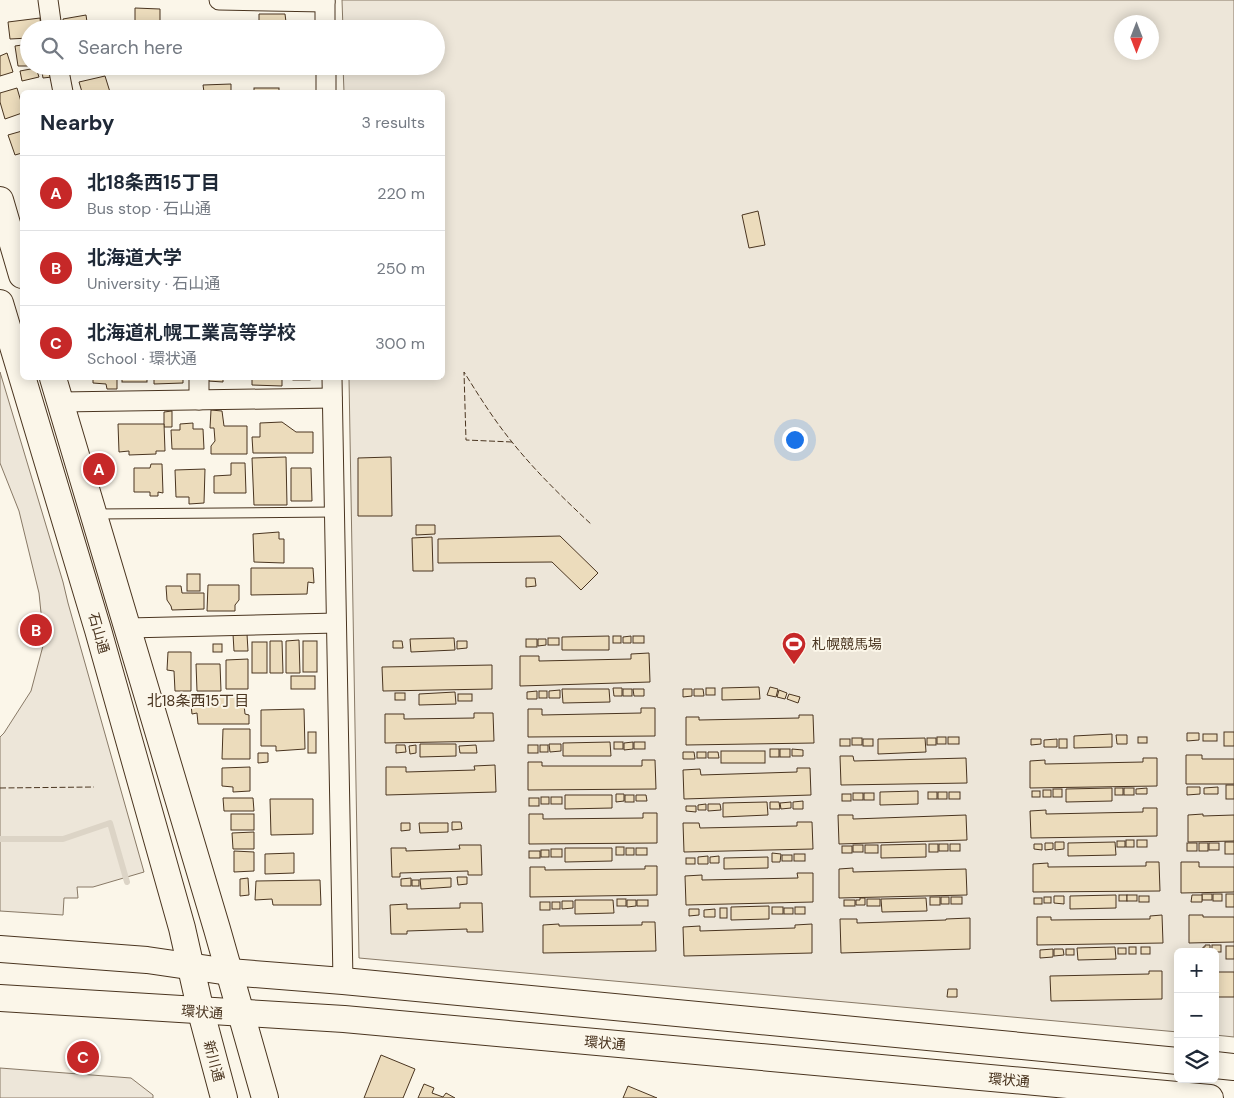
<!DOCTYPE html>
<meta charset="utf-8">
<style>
:root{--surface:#fff;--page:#f6f6f7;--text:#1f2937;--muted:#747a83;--line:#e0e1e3;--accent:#c62828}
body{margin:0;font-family:"DM Sans","Noto Sans JP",sans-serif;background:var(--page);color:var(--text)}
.controls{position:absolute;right:15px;bottom:15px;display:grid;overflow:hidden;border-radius:8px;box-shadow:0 2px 12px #0003}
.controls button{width:45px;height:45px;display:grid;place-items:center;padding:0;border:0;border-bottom:1px solid var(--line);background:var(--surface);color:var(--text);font:25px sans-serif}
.compass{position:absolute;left:1114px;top:15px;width:45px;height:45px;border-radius:50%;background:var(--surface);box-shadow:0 2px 12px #0003;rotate:180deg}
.you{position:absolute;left:794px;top:439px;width:18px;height:18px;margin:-12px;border:4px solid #fff;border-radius:50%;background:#1a73e8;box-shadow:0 0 0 8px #1a73e833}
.badge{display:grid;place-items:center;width:32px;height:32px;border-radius:50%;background:var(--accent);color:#fff;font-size:16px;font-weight:700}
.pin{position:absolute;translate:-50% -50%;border:2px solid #fff;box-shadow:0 1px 5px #0006}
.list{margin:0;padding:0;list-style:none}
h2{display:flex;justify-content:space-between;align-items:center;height:65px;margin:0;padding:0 20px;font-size:21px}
h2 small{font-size:16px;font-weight:400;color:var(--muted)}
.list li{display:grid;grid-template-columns:32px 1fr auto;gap:15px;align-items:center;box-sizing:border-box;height:75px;padding:0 20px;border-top:1px solid var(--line)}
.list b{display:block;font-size:19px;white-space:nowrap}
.list p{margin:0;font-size:16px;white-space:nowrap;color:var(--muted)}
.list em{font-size:16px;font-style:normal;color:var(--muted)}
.icon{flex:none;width:28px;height:28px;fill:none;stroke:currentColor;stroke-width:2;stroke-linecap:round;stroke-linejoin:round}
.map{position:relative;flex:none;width:1234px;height:1098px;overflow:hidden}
.search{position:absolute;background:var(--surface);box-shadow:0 2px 12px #0003;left:20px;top:20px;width:425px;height:55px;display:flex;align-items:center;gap:12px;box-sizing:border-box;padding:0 18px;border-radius:28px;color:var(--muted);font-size:19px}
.panel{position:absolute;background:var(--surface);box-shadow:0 2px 12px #0003;left:20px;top:90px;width:425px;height:290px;border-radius:8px}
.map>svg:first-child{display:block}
.green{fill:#ede6d9;stroke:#887966;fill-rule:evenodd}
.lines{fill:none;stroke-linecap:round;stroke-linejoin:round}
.stream{stroke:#dcd4c6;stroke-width:6}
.building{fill:#ecdcbc;stroke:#4a3520}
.lane-casing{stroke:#4a3520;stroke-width:11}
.street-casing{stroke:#4a3520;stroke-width:21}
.secondary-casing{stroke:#4a3520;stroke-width:28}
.lane{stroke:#fbf6e9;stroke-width:9}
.street{stroke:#fbf6e9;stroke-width:19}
.secondary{stroke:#fbf6e9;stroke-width:26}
.fence{stroke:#4a3520;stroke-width:1;stroke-dasharray:6 2.5;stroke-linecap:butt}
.labels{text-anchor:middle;stroke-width:4;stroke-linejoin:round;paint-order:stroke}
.street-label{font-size:14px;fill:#4a3520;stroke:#fbf6e9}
.poi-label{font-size:14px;fill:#4a3520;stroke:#fbf6e9;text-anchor:start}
.neighbourhood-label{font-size:15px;fill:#4a3520;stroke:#fbf6e9}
</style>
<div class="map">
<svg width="1234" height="1098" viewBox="0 0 1234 1098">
<rect width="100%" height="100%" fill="#fbf6e9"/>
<g class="green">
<path d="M342 0H1234V1037L1215 1035V952H1178V1032L359 958 349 378H442V92H344L343 66H436V29H343ZM1122 22H1152V52H1122Z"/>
<path d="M0 372 63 582 68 603 144 872 93 887H77L78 898H64L63 915 0 911V737L4 733 31 691 44 642 39 593 19 511 0 463Z"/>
<path d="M0 1068 131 1078 153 1095V1098H0Z"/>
</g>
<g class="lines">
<path class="stream" d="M0 839H63L110 823 127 882"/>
</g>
<g class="building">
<path d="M135 8 160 9V29H135Z"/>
<path d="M259 14H285L286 22H297V29H259Z"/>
<path d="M86 15 88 29H64L63 19Z"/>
<path d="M40 18 41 29H29V38L10 39 8 22Z"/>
<rect x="99" y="25" width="28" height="4"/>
<path d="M29 44V66H18L15 46Z"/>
<path d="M7 53 13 72 0 76V56Z"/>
<path d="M134 66H159V70L134 69Z"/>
<rect x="257" y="66" width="47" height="5"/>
<path d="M36 68 39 77 22 81 20 71Z"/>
<path d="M52 71V77L43 78 42 72Z"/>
<path d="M105 76 110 92H82L79 82Z"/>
<path d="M231 84V92H204L203 85Z"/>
<path d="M17 88 22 105V113L5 119 0 102V93Z"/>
<rect x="254" y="88" width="25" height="4"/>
<path d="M22 131V153L15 155 8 135Z"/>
<path d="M758 211 765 245 749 248 742 215Z"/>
<path d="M93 378H117V389H107L106 384 93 383Z"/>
<rect x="122" y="378" width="25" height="4"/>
<path d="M154 378H183V383L154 384Z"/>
<path d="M208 378H223V382L208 381Z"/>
<path d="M252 378H282V386L252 385Z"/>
<rect x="293" y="378" width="17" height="2"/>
<path d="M211 410 222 411 224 426H247V454H211V446L215 441 214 428H210Z"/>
<path d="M172 411V427H164V412Z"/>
<path d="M282 422 296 432H313V453H253L252 437H260V423Z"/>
<path d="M193 423V429H203L204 449H172L171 430H180V424Z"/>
<path d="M118 424H164L165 451H156V454L129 455V451L119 452Z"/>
<path d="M286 457 287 505H254L252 458Z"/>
<path d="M391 457 392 516H358V458Z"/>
<path d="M231 463H245L246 493H214V476L231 475Z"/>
<path d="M151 464H162L163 493 158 492V496H150V492H134V468H150Z"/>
<path d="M291 468H311L312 501H291Z"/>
<path d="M205 469 204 503 189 504V497H176L175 470Z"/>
<path d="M416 525H435V534L416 535Z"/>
<path d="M279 532V539H284V563L254 562 253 534Z"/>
<path d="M560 536 598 573 581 590 552 562 438 563V539Z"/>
<path d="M432 537 433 571H413L412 538Z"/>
<path d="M251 568H313L314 583 308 582 307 594 251 595Z"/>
<rect x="187" y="574" width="13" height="17"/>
<path d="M526 578H535L536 586 526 587Z"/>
<path d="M208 585H239V600L235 605V611H207Z"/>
<path d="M166 586H181L182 593H204V609L172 610 171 606 167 600Z"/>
<path d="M233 634H247L248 651H234Z"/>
<path d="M609 636V650H562V637Z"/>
<rect x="613" y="636" width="8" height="7"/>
<path d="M631 636V643H623V637Z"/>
<rect x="633" y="636" width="11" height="7"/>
<path d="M454 638 455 650 411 652 410 639Z"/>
<rect x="548" y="638" width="11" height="7"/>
<rect x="526" y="639" width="11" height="8"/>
<path d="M538 639H546V645L538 646Z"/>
<path d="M299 640 300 673H286V641Z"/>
<path d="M270 641H282L283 673H270Z"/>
<rect x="303" y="641" width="14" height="31"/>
<path d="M393 641H402L403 648H393Z"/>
<path d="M457 641H467V648L457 649Z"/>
<rect x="252" y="642" width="15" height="31"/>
<rect x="213" y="644" width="9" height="8"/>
<path d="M168 652H191V691H175L174 671 167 670Z"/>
<path d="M649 653 650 682 520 686V656H539V661L631 659V654Z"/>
<path d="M248 659V689H226V660Z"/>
<path d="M196 664H220L221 691H197Z"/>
<path d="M492 665V689L383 691 382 667Z"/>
<rect x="291" y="676" width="24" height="13"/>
<path d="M759 687 760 699 722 700V688Z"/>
<path d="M770 687 778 689 776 697 767 695Z"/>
<path d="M613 688H622V696H614Z"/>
<rect x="706" y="688" width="9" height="7"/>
<path d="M562 689H609L610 702 563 703Z"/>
<rect x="623" y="689" width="9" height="7"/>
<path d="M633 689H644V696H634Z"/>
<path d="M683 689H692V696L683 697Z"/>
<path d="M694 689H703L704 696H694Z"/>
<path d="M560 690V698H549V691Z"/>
<path d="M779 690 787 693 785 699 777 697Z"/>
<path d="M537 691V699H527V692Z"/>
<rect x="539" y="691" width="8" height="7"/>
<path d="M455 692 456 704 419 705V694Z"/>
<rect x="395" y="693" width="10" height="7"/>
<path d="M243 694 245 714 249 715V724H198L197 713 192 714 190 695Z"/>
<rect x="458" y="694" width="14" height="7"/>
<path d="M789 694 800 697 798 703 787 699Z"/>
<path d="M641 708H655V736L528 737V709H542V715L641 713Z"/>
<path d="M304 709 305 749 276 751V746H261V710Z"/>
<path d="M474 713H493L494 741 385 743V714H404V719L474 718Z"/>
<path d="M799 715H813L814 743 686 745V717H699V720L799 718Z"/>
<path d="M223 729H250V759H222Z"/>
<rect x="308" y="732" width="8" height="21"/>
<rect x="1224" y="732" width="10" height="14"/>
<path d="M1187 733H1199V740L1187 741Z"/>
<path d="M1112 734V747L1074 748V736Z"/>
<rect x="1203" y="734" width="14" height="7"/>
<path d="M1116 735H1127V744H1117Z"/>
<rect x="937" y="737" width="9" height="7"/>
<rect x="948" y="737" width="11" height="7"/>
<rect x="1138" y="737" width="9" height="6"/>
<rect x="852" y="738" width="10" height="7"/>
<path d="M925 738 926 752 878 754V739Z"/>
<rect x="927" y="738" width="9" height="7"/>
<rect x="840" y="739" width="10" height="7"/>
<rect x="863" y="739" width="10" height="7"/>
<path d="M1031 739H1041V744L1031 745Z"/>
<path d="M1057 739V747H1044V740Z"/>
<rect x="1059" y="739" width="8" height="9"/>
<path d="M610 742 611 756H563V743Z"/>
<rect x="614" y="742" width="9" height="7"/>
<path d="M633 742V749L624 750V743Z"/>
<rect x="634" y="742" width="11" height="7"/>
<path d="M420 744H456V756L420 757Z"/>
<path d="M549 744H561V751L550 752Z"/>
<path d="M396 745H405L406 752 396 753Z"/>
<path d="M416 745V753L410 754 409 746Z"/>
<path d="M476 745 477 753H460L459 746Z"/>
<rect x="528" y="745" width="10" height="8"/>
<rect x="540" y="745" width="8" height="7"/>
<rect x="770" y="749" width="9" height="8"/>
<rect x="780" y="749" width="10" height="8"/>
<path d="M792 749 803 750V756H792Z"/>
<rect x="721" y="751" width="44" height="12"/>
<path d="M683 752H694L695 759H683Z"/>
<rect x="697" y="752" width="9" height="6"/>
<path d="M708 752H718L719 758H708Z"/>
<path d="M258 753H268V762L258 763Z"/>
<path d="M1186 755H1202V759H1234V784H1186Z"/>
<path d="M840 756H853L854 761 966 758 967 783 841 785Z"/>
<path d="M1143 758H1157V786L1030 788V761L1045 760V764L1143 762Z"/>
<path d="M642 760H655L656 789 528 790V762H542V766H642Z"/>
<path d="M495 765 496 792 386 795V767H406V772L475 770 474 766Z"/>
<path d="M250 767V791L233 792V787L222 786V768Z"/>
<path d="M797 768H810L811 795 684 799 683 770 700 769 701 775 797 772Z"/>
<rect x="1226" y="785" width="8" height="14"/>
<path d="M1187 787H1200V794L1187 795Z"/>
<path d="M1218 787V794H1204V788Z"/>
<path d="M1112 788V801L1066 802V789Z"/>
<rect x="1115" y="788" width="8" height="7"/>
<rect x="1124" y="788" width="10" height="7"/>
<path d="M1147 788V794H1136V789Z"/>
<rect x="1053" y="789" width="9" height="8"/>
<rect x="1043" y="790" width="8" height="7"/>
<path d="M918 791V804L880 805V792Z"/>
<rect x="1032" y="791" width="8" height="6"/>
<rect x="928" y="792" width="9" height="7"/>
<rect x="938" y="792" width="9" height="7"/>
<rect x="949" y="792" width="11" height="7"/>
<rect x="853" y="793" width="10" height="7"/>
<rect x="864" y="793" width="10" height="7"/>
<path d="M616 794H624V801L616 802Z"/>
<rect x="842" y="794" width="9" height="7"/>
<path d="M565 795H612V808L565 809Z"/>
<rect x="625" y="795" width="9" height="7"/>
<path d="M636 795H646L647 801H636Z"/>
<rect x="541" y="797" width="8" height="7"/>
<rect x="551" y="797" width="11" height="7"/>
<path d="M223 798H253L254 811H224Z"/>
<rect x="529" y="798" width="10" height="8"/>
<path d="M270 799H313V834L271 835Z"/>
<path d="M803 801V809H793V802Z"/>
<path d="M767 802 768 815 723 817V803Z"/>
<path d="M770 802H779L780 809H770Z"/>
<path d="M791 802V808L781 809 780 803Z"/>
<path d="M706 804V810H698V805Z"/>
<path d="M708 804H720L721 810 708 811Z"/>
<path d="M686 806H696V812L686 811Z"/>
<path d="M1143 808H1157V836L1031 838 1030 811 1046 810V814L1143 812Z"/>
<path d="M643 813H657V843L529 844V814H543V819L643 818Z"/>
<rect x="231" y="814" width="23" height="16"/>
<path d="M1203 814V816L1234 815V841L1188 842V815Z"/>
<path d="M838 815H853V819L966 815 967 840 839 844Z"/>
<path d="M452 822H461L462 829 452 830Z"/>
<path d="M797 822H812L813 849 684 852 683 823H699L700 828 797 826Z"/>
<path d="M401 823H410V830L401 831Z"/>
<path d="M419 823H448V832L420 833Z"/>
<path d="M254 832V849H233L232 833Z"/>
<rect x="1126" y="840" width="8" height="7"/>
<rect x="1137" y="840" width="10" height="7"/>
<rect x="1117" y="841" width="8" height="6"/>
<path d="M1055 842H1064V849L1055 850Z"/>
<path d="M1115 842 1116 855 1068 856V843Z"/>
<rect x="1225" y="842" width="9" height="12"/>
<path d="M1045 843H1053V849L1045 850Z"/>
<rect x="1187" y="843" width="10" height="8"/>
<rect x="1199" y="843" width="9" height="8"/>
<rect x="1209" y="843" width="10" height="7"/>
<path d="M926 844V857L881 858V845Z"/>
<rect x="929" y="844" width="9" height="8"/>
<rect x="939" y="844" width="9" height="7"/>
<rect x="950" y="844" width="10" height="7"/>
<path d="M1034 844H1042V850L1034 849Z"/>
<path d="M459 845H481L482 875H468V871L400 873V877H392L391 848H406V851L460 849Z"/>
<rect x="853" y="845" width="10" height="7"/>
<rect x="865" y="845" width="13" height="8"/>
<rect x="842" y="846" width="10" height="7"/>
<rect x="616" y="847" width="8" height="8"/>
<path d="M565 848H612V861L565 862Z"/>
<rect x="626" y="848" width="8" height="7"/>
<rect x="636" y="848" width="11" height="7"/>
<rect x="551" y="849" width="11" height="8"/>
<rect x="541" y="850" width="8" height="7"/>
<path d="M234 851 254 852V871L234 872Z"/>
<rect x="529" y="851" width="11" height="7"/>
<path d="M294 853V873L265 874V854Z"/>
<path d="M772 853 781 854 780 862H772Z"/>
<rect x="794" y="854" width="11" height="7"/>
<rect x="782" y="855" width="10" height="6"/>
<path d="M708 856V864H698V857Z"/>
<path d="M719 856V863H710V857Z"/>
<path d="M768 857V868L724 869V858Z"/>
<rect x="686" y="858" width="9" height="6"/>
<path d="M1146 862H1159L1160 891 1033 892V864L1048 863V867L1146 866Z"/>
<path d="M1181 862H1199V867H1234V892L1181 893Z"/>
<path d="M645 866H657V895L530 897V867H545V870L645 869Z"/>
<path d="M853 868V872L966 869 967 895 839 898V869Z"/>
<path d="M797 873H813V902L686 905 685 876 702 875V880L798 878Z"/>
<path d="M457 877H467V884L458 885Z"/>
<path d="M248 878 249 895 240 896V879Z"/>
<path d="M411 878V886H401V879Z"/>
<path d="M451 878V887L421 889 420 879Z"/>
<path d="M320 880 321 905H273L272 899 255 900 256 881Z"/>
<rect x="412" y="880" width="7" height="6"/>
<rect x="1202" y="894" width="10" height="6"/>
<rect x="1213" y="894" width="9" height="7"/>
<rect x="1226" y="894" width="8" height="13"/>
<path d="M1116 895V908L1070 909V896Z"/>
<rect x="1119" y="895" width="8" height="6"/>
<rect x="1127" y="895" width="10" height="6"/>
<path d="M1192 895H1202V902H1191Z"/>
<path d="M1054 896H1064V904L1054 903Z"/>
<rect x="1139" y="896" width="10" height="6"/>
<rect x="930" y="897" width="10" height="8"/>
<rect x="941" y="897" width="8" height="7"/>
<rect x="951" y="897" width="11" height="7"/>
<rect x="1044" y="897" width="7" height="6"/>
<path d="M860 898H865V905H856V900H860Z"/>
<path d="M926 898 927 911 882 912 881 899Z"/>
<rect x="1034" y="898" width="8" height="6"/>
<rect x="617" y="899" width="9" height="7"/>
<rect x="867" y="899" width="13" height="7"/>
<path d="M575 900H613L614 913 575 914Z"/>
<path d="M627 900H636V906L627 907Z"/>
<rect x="637" y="900" width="11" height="6"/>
<rect x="844" y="900" width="11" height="6"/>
<path d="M562 901H573V908L562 909Z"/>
<rect x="540" y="902" width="10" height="8"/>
<rect x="552" y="902" width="8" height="7"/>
<path d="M460 903H482L483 932H467V929L407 931V934H391L390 905 407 904V909L460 908Z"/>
<path d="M769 906V919L731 920V907Z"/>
<rect x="772" y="907" width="11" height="7"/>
<rect x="795" y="907" width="10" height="7"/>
<rect x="720" y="908" width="7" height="10"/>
<rect x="784" y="908" width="9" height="6"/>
<path d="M689 909H699V915L689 916Z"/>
<path d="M715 909V917H704V910Z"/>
<path d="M1162 915 1163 943 1037 945V917H1051V920L1150 919V916Z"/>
<path d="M1189 915H1203V917H1234V942L1189 943Z"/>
<path d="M970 918V949L841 953 840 919H857V923L946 920V919Z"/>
<path d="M642 922H655L656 951 543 953V925L559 924V926L642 925Z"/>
<path d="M812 924V953L684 956 683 927 700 926V931L795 928V925Z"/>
<path d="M1205 945H1210V952H1203V947H1205Z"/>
<rect x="1212" y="945" width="9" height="7"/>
<rect x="1226" y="946" width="8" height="13"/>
<path d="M1115 947 1116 959 1078 960 1077 948Z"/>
<rect x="1129" y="947" width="7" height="7"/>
<rect x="1141" y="947" width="9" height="7"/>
<rect x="1118" y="948" width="8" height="6"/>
<path d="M1053 949V957L1040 958V950Z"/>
<path d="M1054 949H1063L1064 955 1054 956Z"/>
<rect x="1066" y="949" width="8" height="6"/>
<path d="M1149 971H1162V999L1051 1001 1050 976 1149 974Z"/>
<rect x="1215" y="972" width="19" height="25"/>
<path d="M948 989H957V997H947Z"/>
<path d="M381 1055 415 1069 403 1098H364Z"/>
<path d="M424 1084 434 1088 432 1093 443 1097 446 1093 455 1098H418Z"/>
<path d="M628 1086 657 1098H623Z"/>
</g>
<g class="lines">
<defs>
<path id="lane" d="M97 514 334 512"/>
<g id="street">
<path d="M48 0 52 29"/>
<path d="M219 0 325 2"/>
<path d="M325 0V29"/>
<path d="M58 66 63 92"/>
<path d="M326 66V92"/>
<path d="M199 378V400"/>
<path d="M332 378 343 981"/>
<path d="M61 402 332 398"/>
<path d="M128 628 336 623"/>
</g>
<g id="secondary">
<path d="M0 200 22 275"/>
<path d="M0 303 98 630 182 928 201 1012 224 1098"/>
<path d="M53 378 217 929 265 1098"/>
<path d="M0 949 147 960 229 972 343 981 1178 1061"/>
<path d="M0 998 344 1019 1210 1098"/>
<path d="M1215 1065 1234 1067"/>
</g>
</defs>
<use href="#lane" class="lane-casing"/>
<use href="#street" class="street-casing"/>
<use href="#secondary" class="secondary-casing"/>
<use href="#lane" class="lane"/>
<use href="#street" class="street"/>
<use href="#secondary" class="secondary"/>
<g class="fence">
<path d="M512 442 466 440 464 372C479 396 494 420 512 442 536 472 564 499 592 525"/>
<path d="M0 788 94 787"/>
</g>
</g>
<defs>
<symbol id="stadium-pin" viewBox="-11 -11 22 30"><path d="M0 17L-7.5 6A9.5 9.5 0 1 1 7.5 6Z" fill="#c62828" stroke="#fbf6e9"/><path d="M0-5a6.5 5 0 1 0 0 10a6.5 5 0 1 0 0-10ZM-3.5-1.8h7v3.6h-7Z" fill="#fff"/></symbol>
</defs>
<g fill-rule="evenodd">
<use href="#stadium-pin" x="780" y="630" width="28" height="38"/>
</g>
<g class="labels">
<g class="street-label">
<text transform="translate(99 633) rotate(74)" y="5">石山通</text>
<text transform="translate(202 1012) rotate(4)" y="5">環状通</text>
<text transform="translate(605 1043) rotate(5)" y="5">環状通</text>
<text transform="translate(214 1061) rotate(75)" y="5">新川通</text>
<text transform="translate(1009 1080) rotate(5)" y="5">環状通</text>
</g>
<g class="poi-label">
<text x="812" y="649">札幌競馬場</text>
</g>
<g class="neighbourhood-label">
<text x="198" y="706">北18条西15丁目</text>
</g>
</g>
</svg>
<div class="controls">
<button>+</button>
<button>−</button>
<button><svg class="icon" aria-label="layers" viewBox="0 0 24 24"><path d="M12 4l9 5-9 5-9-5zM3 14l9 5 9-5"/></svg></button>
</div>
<svg class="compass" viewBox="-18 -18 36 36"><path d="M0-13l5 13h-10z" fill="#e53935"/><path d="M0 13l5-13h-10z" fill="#747a83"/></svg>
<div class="you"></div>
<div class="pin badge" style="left:99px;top:469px">A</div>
<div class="pin badge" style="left:36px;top:630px">B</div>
<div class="pin badge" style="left:83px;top:1057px">C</div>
<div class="search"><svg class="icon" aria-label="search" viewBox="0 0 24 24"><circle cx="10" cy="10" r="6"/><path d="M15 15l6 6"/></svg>Search here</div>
<section class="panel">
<h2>Nearby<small>3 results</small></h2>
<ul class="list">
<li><span class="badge">A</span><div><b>北18条西15丁目</b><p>Bus stop · 石山通</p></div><em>220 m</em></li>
<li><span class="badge">B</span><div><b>北海道大学</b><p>University · 石山通</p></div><em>250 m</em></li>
<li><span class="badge">C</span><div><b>北海道札幌工業高等学校</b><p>School · 環状通</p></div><em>300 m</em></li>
</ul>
</section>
</div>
